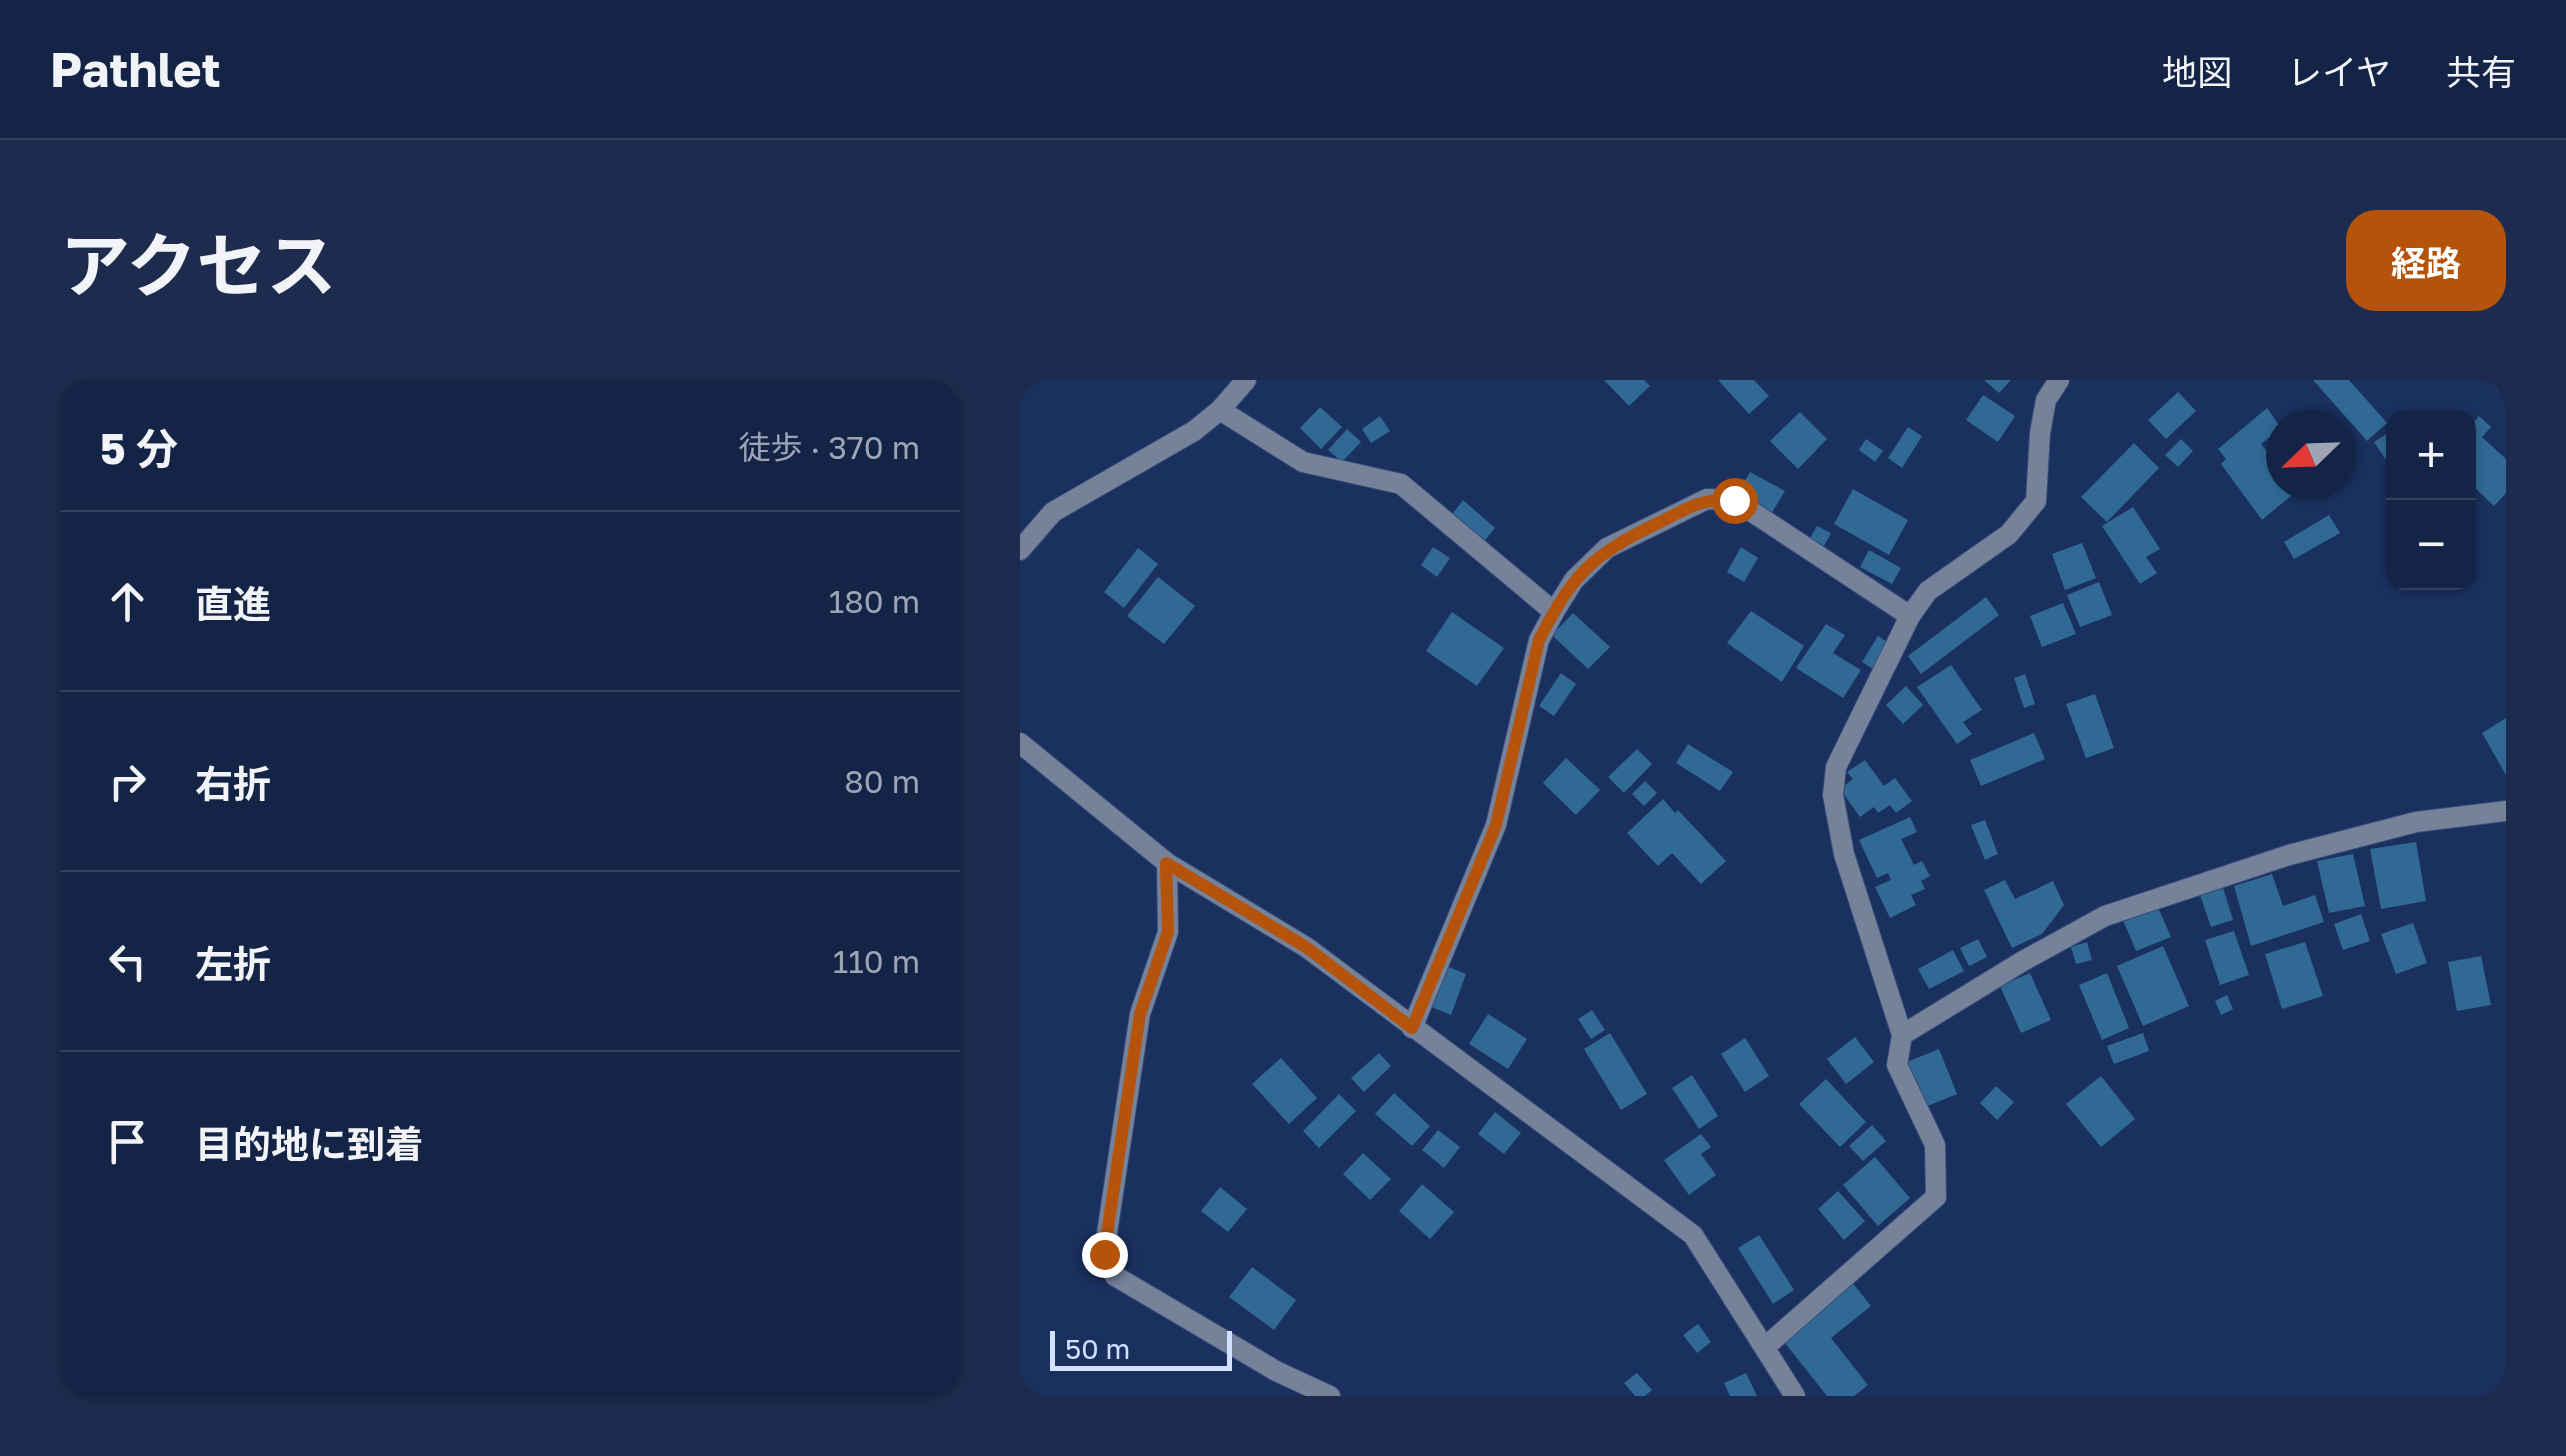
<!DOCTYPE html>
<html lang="ja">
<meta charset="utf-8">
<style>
:root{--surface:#142447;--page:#1d2c4e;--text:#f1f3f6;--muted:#9da4b4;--line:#334160;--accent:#b45309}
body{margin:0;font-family:"Golos Text","Noto Sans JP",sans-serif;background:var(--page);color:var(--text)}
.controls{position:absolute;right:30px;top:30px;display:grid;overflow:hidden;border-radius:20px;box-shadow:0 2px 8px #0004}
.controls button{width:90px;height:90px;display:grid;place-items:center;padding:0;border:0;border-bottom:2px solid var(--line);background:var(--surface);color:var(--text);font:50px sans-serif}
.compass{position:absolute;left:1246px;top:30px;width:90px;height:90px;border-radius:50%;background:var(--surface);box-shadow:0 2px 8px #0004;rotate:247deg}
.scale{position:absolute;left:30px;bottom:25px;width:182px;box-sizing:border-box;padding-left:10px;border:5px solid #d1e1ff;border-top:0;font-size:28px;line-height:35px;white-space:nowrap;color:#d1e1ff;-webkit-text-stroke:8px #1a305f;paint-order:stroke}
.stop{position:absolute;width:30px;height:30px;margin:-22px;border:8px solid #b45309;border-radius:50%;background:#fff}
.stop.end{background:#b45309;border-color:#fff;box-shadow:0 2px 10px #0008}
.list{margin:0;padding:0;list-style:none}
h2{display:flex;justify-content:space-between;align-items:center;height:130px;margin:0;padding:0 40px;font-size:42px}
h2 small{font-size:32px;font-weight:400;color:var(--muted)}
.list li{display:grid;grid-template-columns:65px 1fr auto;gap:30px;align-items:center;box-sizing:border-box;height:180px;padding:0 40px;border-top:2px solid var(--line)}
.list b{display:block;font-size:38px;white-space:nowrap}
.list em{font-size:32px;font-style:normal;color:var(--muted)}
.icon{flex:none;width:55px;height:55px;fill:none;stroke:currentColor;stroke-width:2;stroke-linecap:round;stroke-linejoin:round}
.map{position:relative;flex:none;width:1486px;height:1016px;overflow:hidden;border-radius:30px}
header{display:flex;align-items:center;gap:60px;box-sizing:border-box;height:140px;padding:0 50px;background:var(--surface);border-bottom:2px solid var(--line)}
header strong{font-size:48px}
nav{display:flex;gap:55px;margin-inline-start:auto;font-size:35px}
.intro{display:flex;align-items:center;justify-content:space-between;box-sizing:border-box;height:240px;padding:0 60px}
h1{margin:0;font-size:70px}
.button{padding:25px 45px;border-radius:30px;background:var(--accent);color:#fff;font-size:35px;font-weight:700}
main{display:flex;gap:60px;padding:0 60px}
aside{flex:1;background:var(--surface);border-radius:30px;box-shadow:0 2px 8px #0004}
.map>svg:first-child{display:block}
.building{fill:#306993}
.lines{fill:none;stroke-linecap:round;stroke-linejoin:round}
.minor-casing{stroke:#374c79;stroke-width:22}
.tertiary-casing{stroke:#374c79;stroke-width:22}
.minor{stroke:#75829a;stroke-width:20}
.tertiary{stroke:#75829a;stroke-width:20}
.route{stroke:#b45309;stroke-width:12}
</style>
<header>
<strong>Pathlet</strong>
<nav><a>地図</a><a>レイヤ</a><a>共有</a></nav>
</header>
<div class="intro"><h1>アクセス</h1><a class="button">経路</a></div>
<main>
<aside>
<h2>5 分<small>徒歩 · 370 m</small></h2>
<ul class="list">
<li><svg class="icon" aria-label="ahead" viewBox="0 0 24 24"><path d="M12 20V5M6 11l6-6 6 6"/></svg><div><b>直進</b></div><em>180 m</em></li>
<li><svg class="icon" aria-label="right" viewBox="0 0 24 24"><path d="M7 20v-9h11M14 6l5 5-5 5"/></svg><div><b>右折</b></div><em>80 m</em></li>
<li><svg class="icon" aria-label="left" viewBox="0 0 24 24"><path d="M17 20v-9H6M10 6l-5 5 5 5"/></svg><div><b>左折</b></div><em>110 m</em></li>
<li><svg class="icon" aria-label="arrive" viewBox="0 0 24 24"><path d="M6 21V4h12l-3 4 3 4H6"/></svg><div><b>目的地に到着</b></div></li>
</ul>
</aside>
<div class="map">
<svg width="1486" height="1016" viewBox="0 0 1486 1016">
<rect width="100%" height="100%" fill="#1a305f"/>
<g class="building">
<path d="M584 0H624L630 6 609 26Z"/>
<path d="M698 0H734L749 16 729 34Z"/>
<path d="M964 0H991L979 13Z"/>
<path d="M1293 0H1329L1367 43 1347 61Z"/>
<path d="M1158 12 1176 31 1146 59 1128 40Z"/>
<path d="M963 15 995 36 978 62 946 40Z"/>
<path d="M300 27 322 47 301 69 280 48Z"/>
<path d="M1247 28 1261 48 1241 64 1261 89V105H1284L1242 140 1201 84 1206 79 1198 69Z"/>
<path d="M780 32 807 59 778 89 750 61Z"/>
<path d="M360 36 370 51 351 63 342 49Z"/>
<path d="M1459 36 1471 47 1462 57 1486 79V113L1474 126 1449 102V48Z"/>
<path d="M888 47 902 56 882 88 868 78Z"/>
<path d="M327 49 341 62 322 82 308 70Z"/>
<path d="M1374 49V92L1354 62Z"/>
<path d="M846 59 863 71 855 82 839 70Z"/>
<path d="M1161 59 1173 71 1158 87 1145 75Z"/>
<path d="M1114 63 1139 88 1087 142 1061 117Z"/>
<path d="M730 92 765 111 748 139 716 116Z"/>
<path d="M833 109 888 140 869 175 814 144Z"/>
<path d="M443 120 475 148 462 164 430 137Z"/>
<path d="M1113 127 1140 169 1126 177 1137 193 1120 204 1082 146Z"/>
<path d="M1309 135 1320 153 1274 179 1264 162Z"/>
<path d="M797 146 811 153 804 166 790 158Z"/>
<path d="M1062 163 1076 198 1045 210 1032 174Z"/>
<path d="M413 167 430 178 417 197 401 185Z"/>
<path d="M721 167 738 178 724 202 707 192Z"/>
<path d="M118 168 138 184 104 228 84 212Z"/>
<path d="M849 170 881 188 872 204 840 187Z"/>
<path d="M138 197 175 226 144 264 107 236Z"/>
<path d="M1079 202 1092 235 1060 247 1047 215Z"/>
<path d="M966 217 979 235 901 294 888 276Z"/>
<path d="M1043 223 1056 254 1022 267 1010 236Z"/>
<path d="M731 231 784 266 762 302 707 263Z"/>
<path d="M432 232 484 268 457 306 406 271Z"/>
<path d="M553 233 590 267 568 289 532 255Z"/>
<path d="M806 244 825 255 813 273 841 290 823 318 776 288Z"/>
<path d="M858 256 873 266 856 291 842 282Z"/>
<path d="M931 285 962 330 943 342 952 354 937 364 897 307Z"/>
<path d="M541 293 556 304 534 336 519 326Z"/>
<path d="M1005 294 1015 324 1004 328 994 298Z"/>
<path d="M886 306 903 325 883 344 866 325Z"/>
<path d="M1075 314 1094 368 1066 378 1046 324Z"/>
<path d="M1486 338V395L1462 353Z"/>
<path d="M1014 353 1025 379 961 406 950 380Z"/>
<path d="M668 364 713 392 700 411 656 383Z"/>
<path d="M617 369 632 384 604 413 588 397Z"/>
<path d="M546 378 580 410 556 435 523 403Z"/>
<path d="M845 380 864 406 875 398 892 421 876 433 870 425 858 433 854 427 840 437 820 409 833 399 827 392Z"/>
<path d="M625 401 637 413 624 426 612 414Z"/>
<path d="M643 419 655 433 658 430 706 481 681 504 652 473 638 486 607 453Z"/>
<path d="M890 437 897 452 881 459 894 485 902 481 910 496 901 501 905 509 891 515 896 525 870 538 855 507 871 500 868 493 857 498 839 460Z"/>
<path d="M965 440 978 474 965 480 951 445Z"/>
<path d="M1396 462 1406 521 1361 529 1350 469Z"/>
<path d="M1333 474 1345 526 1309 533 1297 481Z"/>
<path d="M1252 494 1263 526 1295 515 1304 542 1231 566 1214 506Z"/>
<path d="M985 500 995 519 1033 501 1044 525 1022 554 992 568 964 510Z"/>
<path d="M1203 508 1213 540 1191 547 1180 515Z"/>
<path d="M1137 525 1151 557 1116 571 1103 540Z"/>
<path d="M1341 534 1350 561 1323 570 1314 544Z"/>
<path d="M1393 543 1407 583 1376 594 1361 554Z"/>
<path d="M1214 551 1229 595 1200 605 1185 560Z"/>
<path d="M958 559 967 577 949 586 940 568Z"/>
<path d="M1067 562 1072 580 1056 584 1051 567Z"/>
<path d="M1285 562 1303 616 1262 629 1245 574Z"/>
<path d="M1143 566 1169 626 1123 646 1097 586Z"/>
<path d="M933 570 944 591 909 609 898 589Z"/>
<path d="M1461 576 1471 625 1437 631 1428 582Z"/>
<path d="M424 585 446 594 431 635 409 626Z"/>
<path d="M1010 593 1031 640 1001 653 980 606Z"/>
<path d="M1087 593 1109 648 1082 660 1059 605Z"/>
<path d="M1207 615 1213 629 1201 635 1195 621Z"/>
<path d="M572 630 585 650 571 659 558 639Z"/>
<path d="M468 634 507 659 488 689 449 664Z"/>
<path d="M590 653 627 714 601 730 564 669Z"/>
<path d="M1123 653 1129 671 1094 684 1087 666Z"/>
<path d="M835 657 854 682 826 704 807 679Z"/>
<path d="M725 658 749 696 725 712 701 674Z"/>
<path d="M919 669 937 714 905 727 887 682Z"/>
<path d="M359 673 371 686 344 712 331 698Z"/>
<path d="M261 678 297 718 269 744 232 704Z"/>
<path d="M672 695 698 736 679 749 652 708Z"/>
<path d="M1081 696 1115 739 1081 767 1046 724Z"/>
<path d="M806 699 846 742 820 767 779 724Z"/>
<path d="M976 706 994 722 977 740 960 723Z"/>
<path d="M374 713 410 746 392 766 355 734Z"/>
<path d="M319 714 336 731 299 768 283 751Z"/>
<path d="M475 732 501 753 484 774 458 754Z"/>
<path d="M852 745 866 761 843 781 829 766Z"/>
<path d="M418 750 440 767 424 788 402 770Z"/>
<path d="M681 754 691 767 681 774 696 795 669 815 644 780Z"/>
<path d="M343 773 371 799 350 820 323 794Z"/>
<path d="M855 777 890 818 858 846 823 805Z"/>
<path d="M402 804 434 832 410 859 379 831Z"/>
<path d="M200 807 227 829 208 852 181 831Z"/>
<path d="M818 811 845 841 824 860 798 829Z"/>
<path d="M739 855 774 910 753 924 718 868Z"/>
<path d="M232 887 276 920 254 950 209 917Z"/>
<path d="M831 901 851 926 811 958 848 1005 834 1016H807L761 958Z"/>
<path d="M678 944 691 962 677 973 663 955Z"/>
<path d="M617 993 632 1010 625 1016H615L604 1003Z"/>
<path d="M726 993 737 1016H710L704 1003Z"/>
</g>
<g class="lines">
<defs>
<g id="minor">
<path d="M200 30 283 82 381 104 534 232"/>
<path d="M0 170 33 132 174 51 200 30 226 0"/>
<path d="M0 363 147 483 286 567 673 855 775 1016"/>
<path d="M147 483 148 552 120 634 84 873 95 896 256 991 310 1016"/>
<path d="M392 648 476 445 519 260 534 232 554 200 587 168 687 119 714 120 890 236"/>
<path d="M882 655 1003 581 1085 536 1269 475 1396 442 1486 431"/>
<path d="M745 967 916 817 915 765 877 685 882 655 824 474 813 415 816 387 890 236 908 211 989 154 1016 121 1020 53 1026 20 1039 0"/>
</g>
<path id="tertiary" d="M1483 0 1486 2"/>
</defs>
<use href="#minor" class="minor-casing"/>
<use href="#tertiary" class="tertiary-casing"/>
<use href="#minor" class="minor"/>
<use href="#tertiary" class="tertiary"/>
</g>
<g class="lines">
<path class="route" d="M84 874 120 634 148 552 146 483 286 567 392 648 476 445 519 260C554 192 572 175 640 142 668 128 682 118 714 120"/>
</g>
</svg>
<div class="controls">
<button>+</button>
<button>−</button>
</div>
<svg class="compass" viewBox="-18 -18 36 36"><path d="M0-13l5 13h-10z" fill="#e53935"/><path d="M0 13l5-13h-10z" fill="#9da4b4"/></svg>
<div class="scale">50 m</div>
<div class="stop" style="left:714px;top:120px"></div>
<div class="stop end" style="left:84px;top:874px"></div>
</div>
</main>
